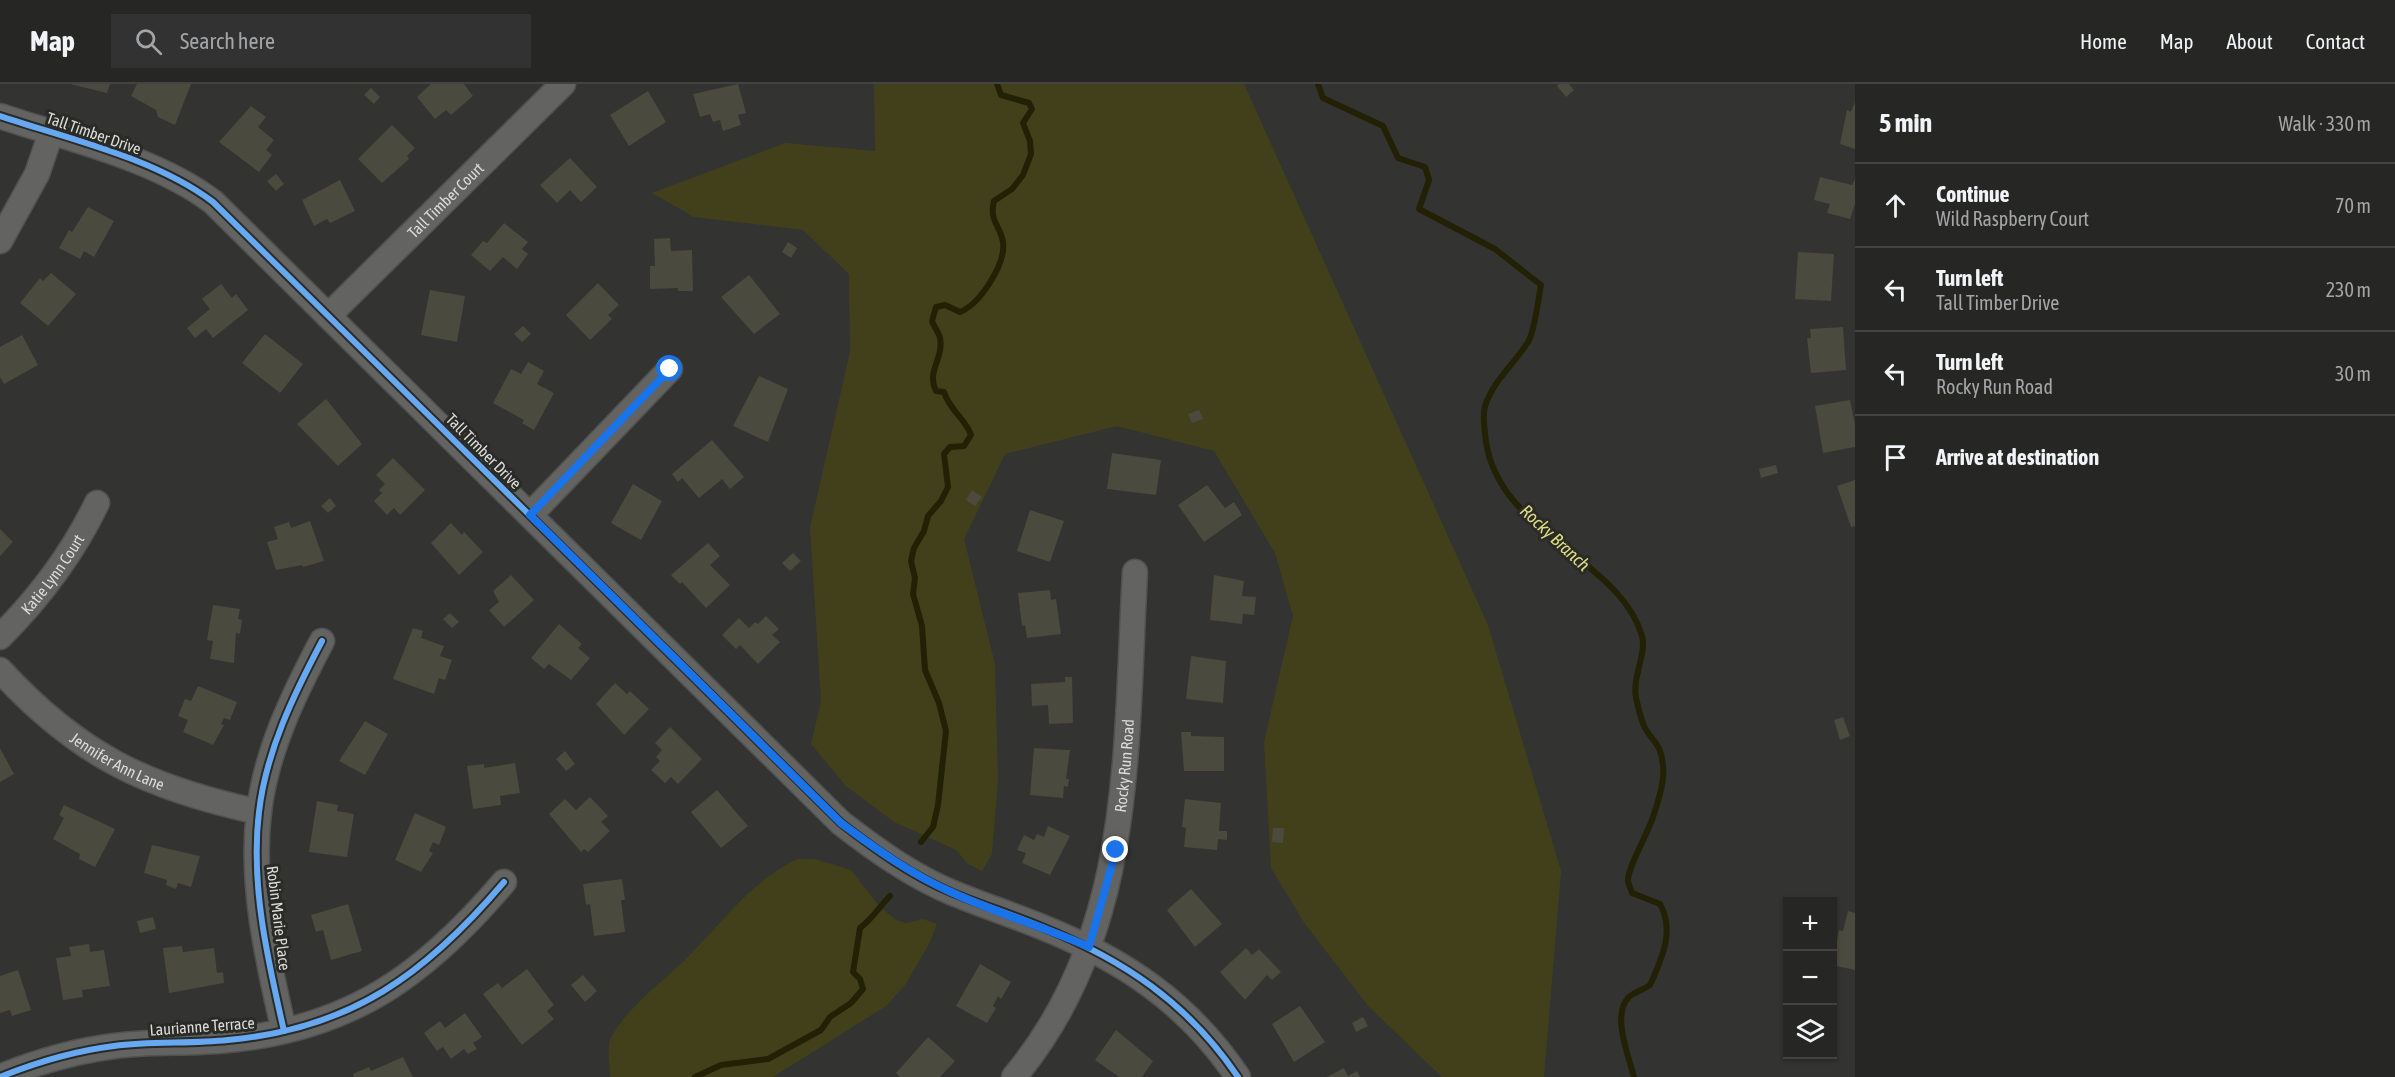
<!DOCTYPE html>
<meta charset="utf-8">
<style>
:root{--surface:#262625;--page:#323232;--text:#f1f3f6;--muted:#a4a5a7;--line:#424342}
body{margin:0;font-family:"Asap Condensed",sans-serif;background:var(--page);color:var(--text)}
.controls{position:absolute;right:18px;bottom:18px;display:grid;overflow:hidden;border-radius:0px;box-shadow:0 2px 4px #0004}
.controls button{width:54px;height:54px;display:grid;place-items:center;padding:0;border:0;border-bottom:2px solid var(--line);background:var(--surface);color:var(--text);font:30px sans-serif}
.stop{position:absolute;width:18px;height:18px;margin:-14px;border:4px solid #1a73e8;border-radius:50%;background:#fff}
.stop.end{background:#1a73e8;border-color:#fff;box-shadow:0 2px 6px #0008}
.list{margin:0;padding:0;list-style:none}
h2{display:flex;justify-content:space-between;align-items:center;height:78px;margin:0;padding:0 24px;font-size:26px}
h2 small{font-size:20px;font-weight:400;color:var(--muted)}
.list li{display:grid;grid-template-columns:39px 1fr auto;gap:18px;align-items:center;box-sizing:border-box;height:84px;padding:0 24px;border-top:2px solid var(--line)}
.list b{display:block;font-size:22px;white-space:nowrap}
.list p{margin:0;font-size:20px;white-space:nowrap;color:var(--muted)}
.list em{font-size:20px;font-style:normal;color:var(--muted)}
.icon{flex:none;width:33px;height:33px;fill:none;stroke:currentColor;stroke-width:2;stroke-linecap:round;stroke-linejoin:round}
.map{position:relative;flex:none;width:1855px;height:993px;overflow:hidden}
header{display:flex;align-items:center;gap:36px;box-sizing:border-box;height:84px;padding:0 30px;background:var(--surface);border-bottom:2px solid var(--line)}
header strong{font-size:28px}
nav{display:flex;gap:33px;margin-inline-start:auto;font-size:21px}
.search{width:420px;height:54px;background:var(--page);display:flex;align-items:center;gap:15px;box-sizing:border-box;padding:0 21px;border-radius:0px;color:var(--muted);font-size:22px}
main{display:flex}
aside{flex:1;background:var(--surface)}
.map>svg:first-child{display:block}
.green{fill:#42401b}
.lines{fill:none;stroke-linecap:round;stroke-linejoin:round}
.stream{stroke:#232105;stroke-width:6}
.building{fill:#4a4a3e}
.minor-casing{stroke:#51514f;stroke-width:27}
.minor{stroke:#636361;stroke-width:24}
.cycleway-casing{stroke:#2a2a26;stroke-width:10}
.cycleway{stroke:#66a8f1;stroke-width:6}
.route{stroke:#1a73e8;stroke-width:8}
.labels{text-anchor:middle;stroke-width:6;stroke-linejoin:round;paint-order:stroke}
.street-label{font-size:16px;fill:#dbdbd8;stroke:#2a2a26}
.water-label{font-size:18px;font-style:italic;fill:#e0dd83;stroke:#2a2a26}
</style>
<header>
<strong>Map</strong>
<div class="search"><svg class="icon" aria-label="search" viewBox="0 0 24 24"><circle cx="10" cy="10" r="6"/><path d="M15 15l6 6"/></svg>Search here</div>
<nav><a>Home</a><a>Map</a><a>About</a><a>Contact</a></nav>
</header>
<main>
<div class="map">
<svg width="1855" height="993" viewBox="0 0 1855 993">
<rect width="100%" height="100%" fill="#333331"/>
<g class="green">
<path d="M874 0H1244L1488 541 1561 787 1544 993H1442L1369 923 1305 840 1271 784 1264 658 1293 532 1275 469 1214 367 1117 342 1005 370 964 455 995 580 998 697 992 770 982 787 968 780 956 766 894 738 846 702 811 660 821 617 810 443 850 268 849 190 803 146 694 133 652 109 785 59 875 67Z"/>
<path d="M797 775H815L851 786 879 822 896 836 906 839 923 835 937 840 930 858 905 901 886 922 773 993H610C611 980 605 965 612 952 628 923 661 899 685 876 721 840 750 798 797 775Z"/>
</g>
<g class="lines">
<g class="stream">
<path d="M1318 0 1323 14 1383 42 1398 74 1425 83 1429 96 1419 125 1495 165 1541 201C1538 216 1535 247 1528 258 1514 280 1493 297 1485 322 1482 332 1485 348 1486 358 1500 450 1620 475 1642 552 1647 570 1632 592 1636 614 1638 623 1641 636 1645 644 1649 652 1657 658 1660 667 1668 690 1660 711 1653 733 1648 749 1628 783 1628 796 1628 800 1631 805 1632 809L1660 820C1675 847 1662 874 1650 901 1645 905 1634 908 1629 913 1611 930 1629 973 1634 993"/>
<path d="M921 758 933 743 938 721 946 647 939 619 925 586 922 542 913 510 915 494 911 477 914 464 924 447 928 432 941 417 948 403 944 370 950 363 964 362 971 351C965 334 950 327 944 308L936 307C926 288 944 274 940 254 939 249 934 243 932 237L936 223 945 221 960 228C980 220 1006 180 1003 158 1000 140 989 138 994 117L1012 105 1023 91 1031 70 1030 57 1023 39 1032 25 1029 19 1001 11 997 0"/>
<path d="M695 993 721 981 768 975 821 946 830 933 851 919 863 905 860 895 853 888 860 844C873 834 879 823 890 812"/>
</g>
</g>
<g class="building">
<path d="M70 0H110L107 9Z"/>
<path d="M137 0H191L175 41 158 33 156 26 131 12Z"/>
<path d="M431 0H464L473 12 451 31 446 26 435 35 417 13Z"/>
<path d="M738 0 746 29 738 31 741 41 723 47 720 36 713 38 710 30 700 33 693 10Z"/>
<path d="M1559 0H1569L1574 6 1566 13 1557 2Z"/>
<path d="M371 4 380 13 374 20 364 11Z"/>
<path d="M648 7 666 38 629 62 610 31Z"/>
<path d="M1855 18V65L1840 60 1847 26 1851 28Z"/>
<path d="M251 22 266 33 258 43 274 56 266 66 272 71 259 88 219 58Z"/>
<path d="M392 41 415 64 407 72 409 75 382 99 358 75Z"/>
<path d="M570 74 597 103 581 118 570 106 557 119 540 101Z"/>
<path d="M276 90 284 100 276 107 267 97Z"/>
<path d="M1820 93 1852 101 1855 95V120L1850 135 1827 129 1830 120 1814 116Z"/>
<path d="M340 96 355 127 330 139 327 135 314 142 302 116Z"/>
<path d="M88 123 114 137 94 173 84 167 80 175 59 164 69 146 72 148Z"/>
<path d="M504 139 528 158 522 165 528 170 517 185 503 173 490 187 471 171 483 157 487 159Z"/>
<path d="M670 154 671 167 692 166 693 207H678V204L650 205V182H655L654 155Z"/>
<path d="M788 158 797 164 791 174 782 168Z"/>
<path d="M1798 168 1834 170 1831 217 1795 215Z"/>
<path d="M51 189 76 210 48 242 20 219 40 194 43 197Z"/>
<path d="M749 191 780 230 754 250 721 213Z"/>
<path d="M598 199 619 221 608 231 612 235 590 256 566 231Z"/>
<path d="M221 200 232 214 236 210 248 226 213 254 206 245 195 254 187 244 210 225 202 215Z"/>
<path d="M430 206 465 212 457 258 421 251Z"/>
<path d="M523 242 531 250 522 258 514 250Z"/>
<path d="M1843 243 1846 286 1811 289 1807 254H1811L1810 245Z"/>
<path d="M265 250 303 280 280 309 242 279Z"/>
<path d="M22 251 38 281 4 300 0 293V263Z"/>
<path d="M528 278 544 287 537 300 554 309 534 346 522 339 524 336 493 319 511 285 521 290Z"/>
<path d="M759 292 788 305 768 358 733 342Z"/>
<path d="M326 315 362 360 338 382 297 340Z"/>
<path d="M1850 316 1855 340V363L1823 369 1815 322Z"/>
<path d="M1199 326 1203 335 1192 339 1188 330Z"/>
<path d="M712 356 744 393 730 405 722 395 699 414 682 394 678 398 672 390Z"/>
<path d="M1112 369 1161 376 1156 411 1107 405Z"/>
<path d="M393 374 425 406 400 431 394 424 387 431 374 417 382 409 379 406 385 400 376 391Z"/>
<path d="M1776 381 1778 389 1761 394 1759 385Z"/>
<path d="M1855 396V442L1851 443 1837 402Z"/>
<path d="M633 400 662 417 641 456 611 439Z"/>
<path d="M1207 401 1225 424 1234 418 1242 431 1204 458 1178 421Z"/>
<path d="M972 406 982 413 975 422 966 416Z"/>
<path d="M330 414 336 422 328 429 321 422Z"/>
<path d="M1030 426 1064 437 1050 478 1017 467Z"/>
<path d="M310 437 324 477 303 483 302 481 276 486 267 458 278 455 274 443 289 438 291 444Z"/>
<path d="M451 439 462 451 464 448 483 468 459 491 431 459Z"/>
<path d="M0 445 13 458 0 472Z"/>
<path d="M708 459 720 472 710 481 730 501 706 524 682 498 680 500 671 491Z"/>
<path d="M793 469 801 477 790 487 782 479Z"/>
<path d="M511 491 534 516 504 543 489 526 499 518 493 507Z"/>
<path d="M1214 491 1244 497 1242 512 1256 513 1254 531 1243 530 1242 540 1210 536Z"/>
<path d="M1050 506 1051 516 1056 515 1061 550 1027 554 1025 541 1022 542 1018 509Z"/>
<path d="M213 521 240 525 238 535 242 536 240 550 236 549 234 579 210 575 213 557 207 556Z"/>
<path d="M450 529 459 538 452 544 443 535Z"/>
<path d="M766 532 779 545 772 551 780 558 758 580 740 561 736 565 722 551 739 534 749 544 755 538 758 540Z"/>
<path d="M559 540 582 560 578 564 590 574 571 596 549 580 544 585 531 574Z"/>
<path d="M413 544 423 547 421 554 444 562 440 572 452 576 445 596 439 594 434 610 393 595Z"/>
<path d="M1191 572 1226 577 1223 619 1186 615Z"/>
<path d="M1065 593H1072L1073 639 1049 640 1048 621 1032 622 1031 600 1065 598Z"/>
<path d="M615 599 627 610 630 607 649 625 624 651 596 620Z"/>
<path d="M198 602 237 618 230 636 224 634 221 640 224 641 213 661 183 648 188 636 178 632 185 615 191 617Z"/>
<path d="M1843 633 1850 652 1840 656 1834 636Z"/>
<path d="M365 637 388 650 365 691 339 677Z"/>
<path d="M670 643 702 675 678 700 671 693 665 699 651 686 660 677 656 673 662 666 655 659Z"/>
<path d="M1181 648H1191V652L1224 653V687H1184Z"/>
<path d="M0 664 14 690 0 698Z"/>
<path d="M1034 664 1070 666 1066 695H1069L1068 703 1064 702 1063 714 1030 711Z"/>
<path d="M565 667 575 680 566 687 556 675Z"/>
<path d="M515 679 520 709 500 712 501 721 473 725 467 682 484 680V684Z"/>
<path d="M717 706 748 742 721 764 691 728Z"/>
<path d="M590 713 608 732 601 738 610 747 588 768 584 765 581 768 549 730 565 715 576 726Z"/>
<path d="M1185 715 1221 719 1219 747H1227V756L1218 755 1217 766 1184 763 1186 744 1182 743Z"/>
<path d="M317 717 338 721 337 727 354 730 347 773 309 768Z"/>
<path d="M64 721 115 745 95 783 79 775 80 770 53 755 64 734 59 731Z"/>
<path d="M415 729 446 743 439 761 433 758 429 767 433 769 421 788 395 776Z"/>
<path d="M1048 742 1070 752 1050 791 1022 779 1026 769 1017 766 1024 751 1034 756 1037 750 1044 753Z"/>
<path d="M1273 744H1284L1283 759 1272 758Z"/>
<path d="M152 761 200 772 191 803 178 799 176 805 166 801 167 796 144 789Z"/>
<path d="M622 795 625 816H621L625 848 594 852 590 820 586 821 583 800Z"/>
<path d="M1191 805 1222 840 1195 863 1167 826Z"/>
<path d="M348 820 362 867 331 876 323 846 316 848 311 831Z"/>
<path d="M1848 827 1855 829V886L1832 881 1839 846 1843 847Z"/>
<path d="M153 833 156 845 140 849 137 837Z"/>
<path d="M89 860 90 868 104 866 110 902 82 906 83 913 63 916 56 874 71 872 69 863Z"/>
<path d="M182 862 183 868 214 864 217 889 223 888 224 899 169 909 163 864Z"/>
<path d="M1246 864 1252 871 1259 865 1281 888 1272 896 1267 891 1245 916 1220 888Z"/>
<path d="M980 880 1011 898 1001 915 998 912 993 922 996 924 987 939 956 922Z"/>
<path d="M527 885 554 921 547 927 554 935 522 961 483 910 498 899 502 904Z"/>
<path d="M18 886 31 926 12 932 10 926 0 929V892Z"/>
<path d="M583 891 597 907 585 918 571 901Z"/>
<path d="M1300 922 1325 958 1294 978 1272 940Z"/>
<path d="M465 929 482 953 473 959 477 965 468 970 464 965 451 975 443 963 437 967 424 949 440 937 445 944Z"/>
<path d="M1363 933 1368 942 1356 948 1352 939Z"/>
<path d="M1116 946 1153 977 1142 993H1119L1095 976Z"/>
<path d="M928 953 955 977 940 993H900L896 989Z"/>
<path d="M403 973 413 993H354L353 990 369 983 371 987Z"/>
<path d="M1344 984 1348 992 1357 987 1360 993H1327Z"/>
</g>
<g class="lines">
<defs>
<g id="minor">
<path d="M0 32C69 55 155 74 213 118L841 739C876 766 912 792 953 809 982 821 1013 831 1042 843 1124 876 1188 919 1238 993"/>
<path d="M0 157 37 90 51 49"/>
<path id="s1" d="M328 232 563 0"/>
<path d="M530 431 670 285"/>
<path id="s2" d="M0 553C40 513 72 471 97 419"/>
<path id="s3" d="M0 586C78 671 147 704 259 728"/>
<path d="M284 947C268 877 250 800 259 728 266 667 294 610 322 557"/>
<path d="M0 993C37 978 74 967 114 962 151 957 190 960 228 956 351 945 426 890 504 798"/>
<path id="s4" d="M1014 993C1135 849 1125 664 1135 488"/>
</g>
</defs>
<use href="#minor" class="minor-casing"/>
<use href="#minor" class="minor"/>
<defs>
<g id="cycleway">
<path d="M0 32C69 55 155 74 213 118L841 739C876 766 912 792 953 809 982 821 1013 831 1042 843 1124 876 1188 919 1238 993"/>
<path d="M284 947C268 877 250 800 259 728 266 667 294 610 322 557"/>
<path d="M0 993C37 978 74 967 114 962 151 957 190 960 228 956 351 945 426 890 504 798"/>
</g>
</defs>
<use href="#cycleway" class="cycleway-casing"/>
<use href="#cycleway" class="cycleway"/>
</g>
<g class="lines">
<path class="route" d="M670 285 530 431 841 739C876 765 911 790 951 808 996 829 1044 843 1089 863L1116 766"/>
</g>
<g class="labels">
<g class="street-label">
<text transform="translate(94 49) rotate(19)" y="6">Tall Timber Drive</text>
<text dy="6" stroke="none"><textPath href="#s1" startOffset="165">Tall Timber Court</textPath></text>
<text transform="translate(484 367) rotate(45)" y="6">Tall Timber Drive</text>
<text dy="6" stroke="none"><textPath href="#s2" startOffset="82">Katie Lynn Court</textPath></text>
<text dy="6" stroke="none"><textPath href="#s3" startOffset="150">Jennifer Ann Lane</textPath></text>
<text dy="6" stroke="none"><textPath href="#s4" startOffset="336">Rocky Run Road</textPath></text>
<text transform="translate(279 834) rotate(83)" y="6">Robin Marie Place</text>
<text transform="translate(202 942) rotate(-4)" y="6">Laurianne Terrace</text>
</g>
<g class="water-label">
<text transform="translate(1555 454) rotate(43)" y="6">Rocky Branch</text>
</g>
</g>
</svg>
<div class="controls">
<button>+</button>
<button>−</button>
<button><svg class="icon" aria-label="layers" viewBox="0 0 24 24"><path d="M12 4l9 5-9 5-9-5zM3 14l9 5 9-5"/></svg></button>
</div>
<div class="stop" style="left:670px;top:285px"></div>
<div class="stop end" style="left:1116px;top:766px"></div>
</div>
<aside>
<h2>5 min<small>Walk · 330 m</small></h2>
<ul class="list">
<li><svg class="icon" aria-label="ahead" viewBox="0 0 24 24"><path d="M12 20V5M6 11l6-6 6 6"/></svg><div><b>Continue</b><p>Wild Raspberry Court</p></div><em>70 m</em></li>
<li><svg class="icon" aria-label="left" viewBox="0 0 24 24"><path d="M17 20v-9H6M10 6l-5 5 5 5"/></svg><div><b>Turn left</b><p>Tall Timber Drive</p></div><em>230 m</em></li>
<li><svg class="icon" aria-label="left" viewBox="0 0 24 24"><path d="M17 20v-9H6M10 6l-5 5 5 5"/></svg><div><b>Turn left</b><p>Rocky Run Road</p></div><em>30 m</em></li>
<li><svg class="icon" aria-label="arrive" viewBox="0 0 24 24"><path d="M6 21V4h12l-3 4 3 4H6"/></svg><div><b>Arrive at destination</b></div></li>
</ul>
</aside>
</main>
